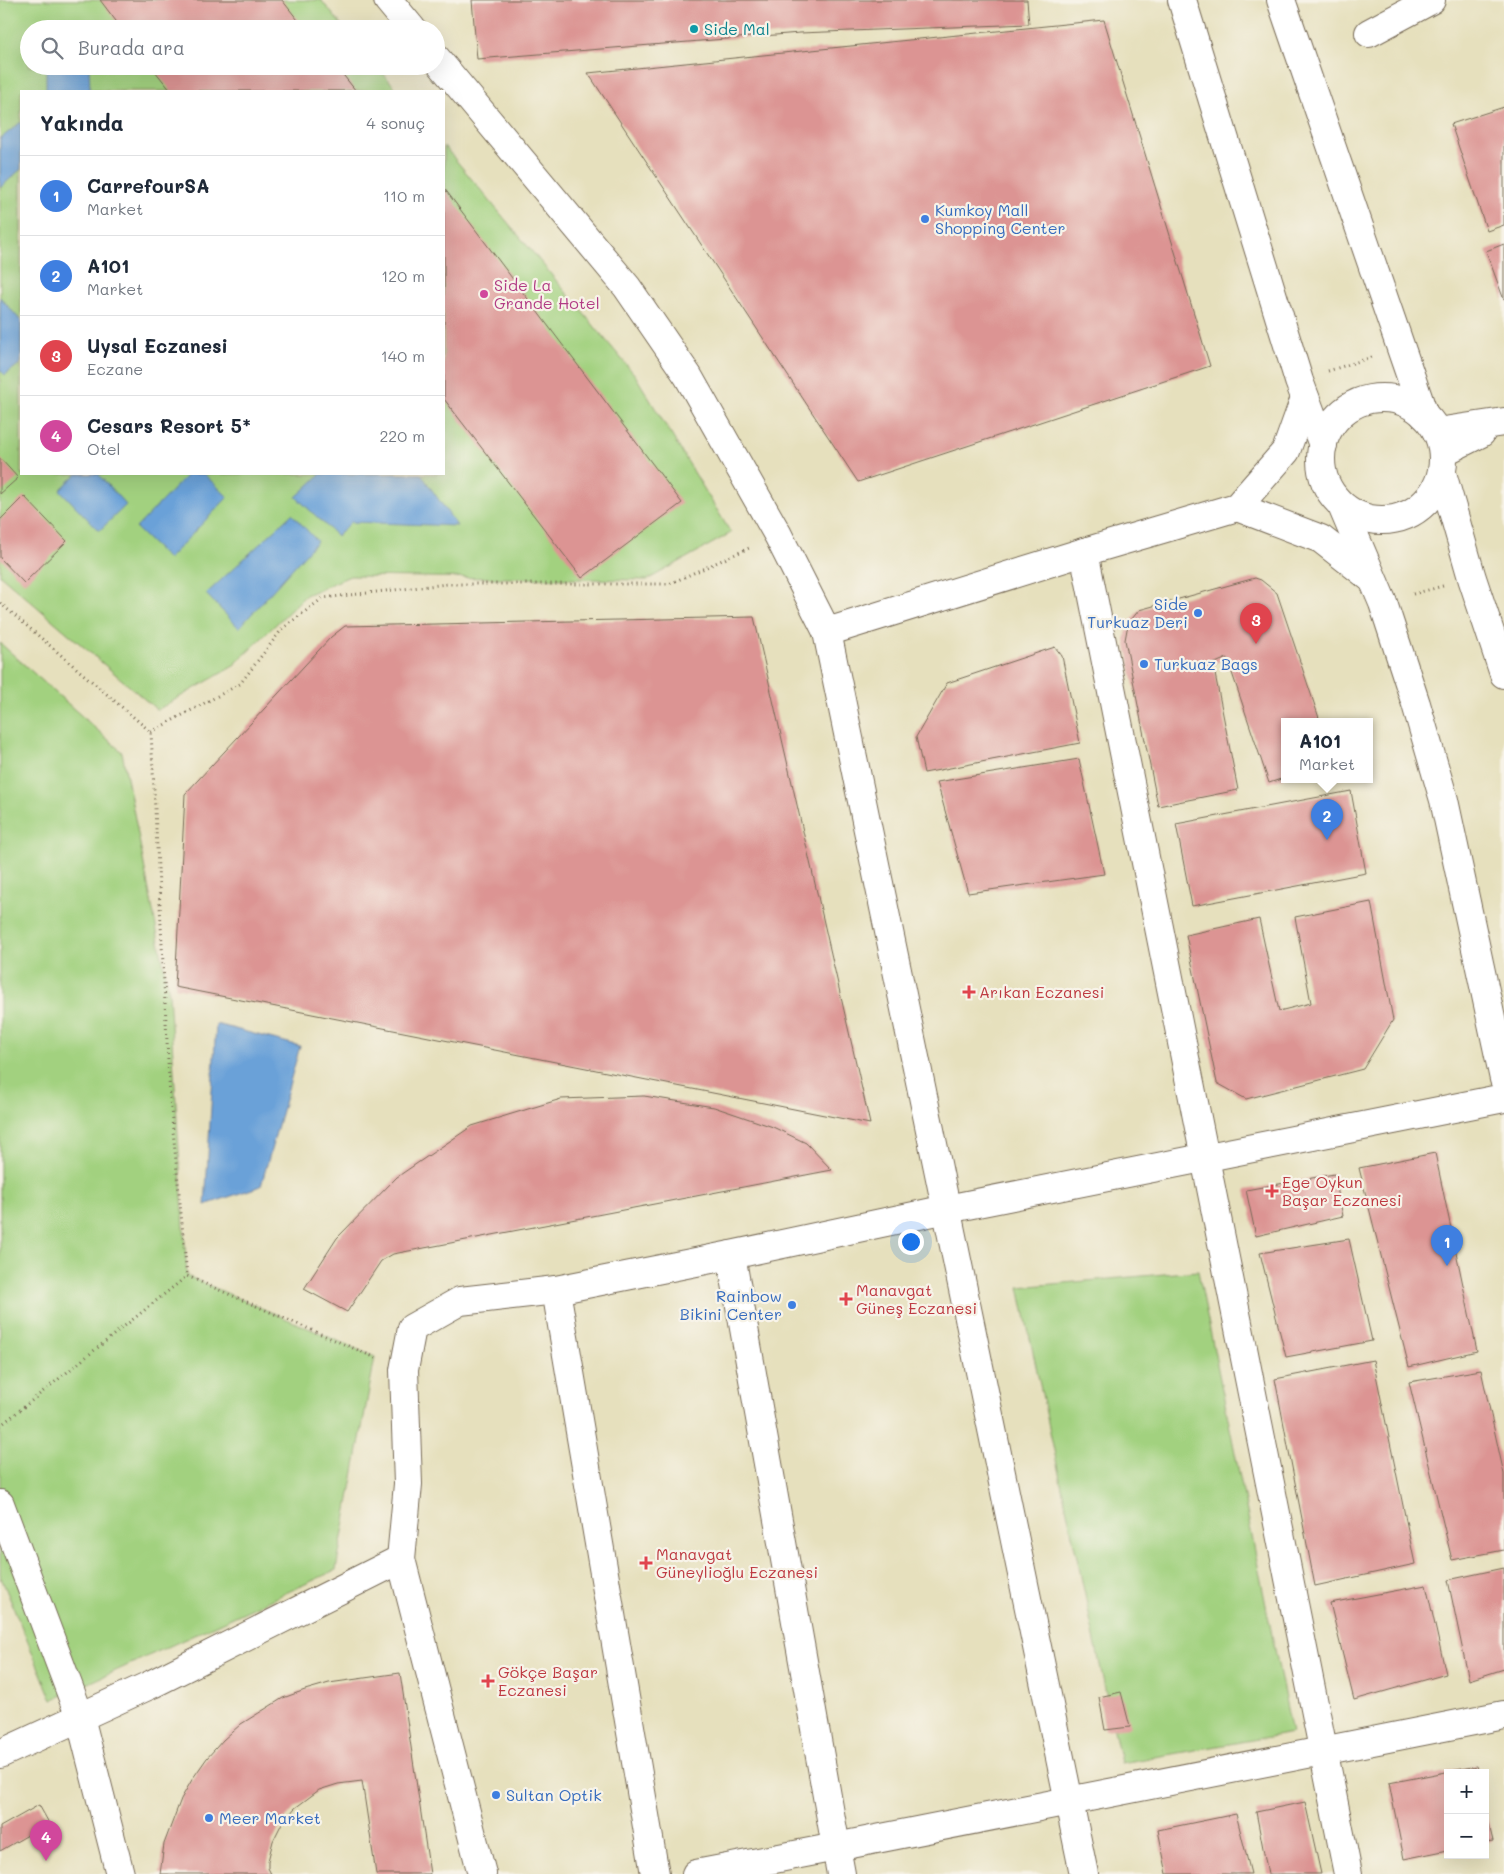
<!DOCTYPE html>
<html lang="tr">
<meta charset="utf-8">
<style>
:root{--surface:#fff;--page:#f6f6f7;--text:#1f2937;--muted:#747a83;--line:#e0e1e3;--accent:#0b8043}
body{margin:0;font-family:Mali,sans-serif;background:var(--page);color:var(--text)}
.controls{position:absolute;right:15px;bottom:15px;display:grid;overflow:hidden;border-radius:0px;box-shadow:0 5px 20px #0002}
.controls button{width:45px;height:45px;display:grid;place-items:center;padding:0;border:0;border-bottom:1px solid var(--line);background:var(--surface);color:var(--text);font:25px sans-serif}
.you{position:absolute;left:910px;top:1241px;width:18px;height:18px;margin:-12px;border:4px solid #fff;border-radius:50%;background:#1a73e8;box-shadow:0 0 0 8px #1a73e833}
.badge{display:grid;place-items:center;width:32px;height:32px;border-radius:50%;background:var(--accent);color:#fff;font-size:16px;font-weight:700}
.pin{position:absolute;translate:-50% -41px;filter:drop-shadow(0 1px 2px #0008)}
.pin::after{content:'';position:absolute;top:26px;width:18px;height:15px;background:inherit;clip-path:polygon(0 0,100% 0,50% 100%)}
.popup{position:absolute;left:1281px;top:718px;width:92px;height:65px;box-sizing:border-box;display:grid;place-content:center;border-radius:0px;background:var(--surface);filter:drop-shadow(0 1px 4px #0005);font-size:16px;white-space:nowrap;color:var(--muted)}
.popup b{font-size:19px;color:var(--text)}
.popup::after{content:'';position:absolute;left:50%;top:100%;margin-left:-10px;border:10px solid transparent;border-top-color:var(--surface)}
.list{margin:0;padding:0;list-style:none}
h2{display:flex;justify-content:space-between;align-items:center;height:65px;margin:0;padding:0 20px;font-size:21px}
h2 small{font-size:16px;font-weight:400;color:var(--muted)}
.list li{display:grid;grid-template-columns:32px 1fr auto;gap:15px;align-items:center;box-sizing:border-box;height:80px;padding:0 20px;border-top:1px solid var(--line)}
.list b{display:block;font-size:19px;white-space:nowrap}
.list p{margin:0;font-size:16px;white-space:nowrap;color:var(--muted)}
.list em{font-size:16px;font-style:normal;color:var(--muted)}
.icon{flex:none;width:28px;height:28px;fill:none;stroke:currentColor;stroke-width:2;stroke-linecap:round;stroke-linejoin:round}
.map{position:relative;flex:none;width:1504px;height:1874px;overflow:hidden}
.search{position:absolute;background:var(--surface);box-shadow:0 5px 20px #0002;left:20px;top:20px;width:425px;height:55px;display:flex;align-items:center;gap:12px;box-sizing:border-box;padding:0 18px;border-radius:28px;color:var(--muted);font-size:19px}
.panel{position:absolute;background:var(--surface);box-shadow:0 5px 20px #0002;left:20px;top:90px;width:425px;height:385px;border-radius:0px}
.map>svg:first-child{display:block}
.green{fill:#a2d17f;stroke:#6e7e4e}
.water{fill:#6ba1d8;stroke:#53667b}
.building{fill:#dc9493}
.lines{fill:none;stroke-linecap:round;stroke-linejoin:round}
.street-casing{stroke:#776a56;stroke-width:30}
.secondary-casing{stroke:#776a56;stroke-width:30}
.path{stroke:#776a56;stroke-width:3;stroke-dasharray:1 4;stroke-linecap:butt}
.street{stroke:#fff;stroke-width:28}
.secondary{stroke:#fff;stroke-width:28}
.culture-dot{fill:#0f9aa8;stroke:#f7f3e8;stroke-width:2}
.shop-dot{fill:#3f7fe0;stroke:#f7f3e8;stroke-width:2}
.hotel-dot{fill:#d1479c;stroke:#f7f3e8;stroke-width:2}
.health-dot{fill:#e0444e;stroke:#f7f3e8;stroke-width:2}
.labels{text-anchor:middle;stroke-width:4.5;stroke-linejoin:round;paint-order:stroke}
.culture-label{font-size:16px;fill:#0d838f;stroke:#f7f3e8;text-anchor:start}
.shop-label{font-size:16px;fill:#366cbe;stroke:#f7f3e8;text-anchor:start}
.hotel-label{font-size:16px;fill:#b23c85;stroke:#f7f3e8;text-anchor:start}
.health-label{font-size:16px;fill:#be3a42;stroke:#f7f3e8;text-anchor:start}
</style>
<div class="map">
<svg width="1504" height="1874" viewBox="0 0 1504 1874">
<rect width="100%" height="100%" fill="#f7f3e8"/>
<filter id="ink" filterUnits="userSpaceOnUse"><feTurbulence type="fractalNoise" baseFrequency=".02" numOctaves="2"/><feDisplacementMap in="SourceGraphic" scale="10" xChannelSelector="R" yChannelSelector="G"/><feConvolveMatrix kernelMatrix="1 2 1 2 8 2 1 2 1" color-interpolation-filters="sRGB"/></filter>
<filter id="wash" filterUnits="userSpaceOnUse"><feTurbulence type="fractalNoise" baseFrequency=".0096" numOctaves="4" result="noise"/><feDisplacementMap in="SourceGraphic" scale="20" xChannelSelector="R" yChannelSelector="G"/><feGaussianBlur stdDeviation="1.12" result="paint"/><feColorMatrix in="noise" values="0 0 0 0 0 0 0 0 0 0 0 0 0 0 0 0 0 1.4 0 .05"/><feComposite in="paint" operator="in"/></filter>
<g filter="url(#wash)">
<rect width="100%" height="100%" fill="#e6e0bd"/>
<g class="green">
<path d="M0 0H321L345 29H29V66H377L398 91H21V474H444V146L635 375 731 533 647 580 350 576 306 595 232 667 157 710 0 575Z"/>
<path d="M0 643 122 752 169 993 187 1276 375 1357 336 1570 52 1700 0 1575Z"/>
<path d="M1198 1271 1292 1733 1121 1763 1019 1287Z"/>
</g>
<g class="water">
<path d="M50 18 61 29H40Z"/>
<path d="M44 66H89L90 91H46V69Z"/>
<path d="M21 122V169L0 188V139Z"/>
<path d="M0 297 21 321V363L5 375 0 370Z"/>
<path d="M77 474H98L126 505 99 531 60 490Z"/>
<path d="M188 474H204L228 497 168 559 136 528Z"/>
<path d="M321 474H421L457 526 351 522 337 536 296 497Z"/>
<path d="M292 514 317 541 239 628 206 594Z"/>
<path d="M216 1024 300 1046 261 1186 205 1205Z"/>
</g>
<g id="blocks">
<g class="building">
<path d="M100 0H282L305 29H122Z"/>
<path d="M472 0H1027L1029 24 800 33 477 59Z"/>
<path d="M1104 20 1210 366 858 482 588 73Z"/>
<path d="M151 66H336L356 91H171Z"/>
<path d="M1504 107V225L1487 231 1451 124Z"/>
<path d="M444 188 682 503 582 578 444 399Z"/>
<path d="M1504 244V300L1486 251Z"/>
<path d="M0 458 18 478 0 494Z"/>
<path d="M24 496 67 541 24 583 0 558V520Z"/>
<path d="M1255 578 1261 580 1277 593 1320 721H1284V778L1269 783 1227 658 1213 664 1238 790 1158 806 1125 640 1128 624 1139 610Z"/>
<path d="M754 617 870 1124 175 987 185 794 331 637 345 626Z"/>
<path d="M1055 647 1062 656 1080 743 924 773 916 737 947 683Z"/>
<path d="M1079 759 1104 874 968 893 937 782Z"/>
<path d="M1351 791 1366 873 1192 906 1176 824Z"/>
<path d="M1371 902 1393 1020 1363 1069 1246 1099 1217 1083 1186 935 1259 919 1279 1011 1311 1003 1295 917Z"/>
<path d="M644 1096 714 1107 773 1127 806 1143 832 1170 393 1254 381 1261 347 1312 304 1289 337 1238 397 1177 472 1126 561 1099Z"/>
<path d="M1435 1153 1477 1351 1409 1367 1359 1168Z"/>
<path d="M1334 1174 1343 1216 1256 1236 1246 1190Z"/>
<path d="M1349 1239 1372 1341 1286 1357 1260 1253Z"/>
<path d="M1373 1360 1415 1564 1315 1586 1275 1379Z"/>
<path d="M1481 1370 1504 1474V1550L1452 1560 1409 1382Z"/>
<path d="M1504 1568V1669L1469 1680 1448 1580Z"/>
<path d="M1426 1585 1446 1674 1354 1700 1330 1603Z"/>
<path d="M400 1673 430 1874H376L362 1781 338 1784 319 1790 295 1808 282 1823 273 1841 268 1861V1868L271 1874H160L164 1844 181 1799 193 1778 207 1758 223 1740 241 1724 283 1698 305 1690 329 1683Z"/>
<path d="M1121 1692 1130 1727 1105 1730 1099 1697Z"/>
<path d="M1477 1766 1479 1773H1448V1850L1404 1859 1389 1783Z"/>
<path d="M1305 1802 1321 1874H1268L1256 1812Z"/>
<path d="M39 1805 49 1823 0 1851V1827Z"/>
<path d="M1485 1809 1493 1841 1485 1842Z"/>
<path d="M1236 1814 1251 1874H1167L1158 1830Z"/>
</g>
</g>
</g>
<g filter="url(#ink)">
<use href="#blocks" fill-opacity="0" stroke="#776a56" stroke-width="1"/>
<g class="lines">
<defs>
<g id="street">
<path d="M388 0 412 29"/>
<path d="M1369 33 1431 0"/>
<path d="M436 58 627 287 688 376 778 535 827 632 1084 1874"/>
<path d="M1437 432 1504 422"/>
<path d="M1443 452 1481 433"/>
<path d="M1237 507 1321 539 1372 579"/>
<path d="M1084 552 1348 1874"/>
<path d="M827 632 1084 552 1237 507 1286 451 1305 398"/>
<path d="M1504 1098 947 1209 731 1255 836 1847 1504 1715"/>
<path d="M556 1290 655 1874"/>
<path d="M0 1504 80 1717 120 1874"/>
<path d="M401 1559 482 1874"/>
<path d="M0 1754 152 1684 401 1559 408 1484 404 1370 412 1328 460 1301 556 1290 731 1255"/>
<path d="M696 1874 836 1847 841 1874"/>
</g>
<g id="secondary">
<path d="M1182 0 1299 381 1323 445"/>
<path d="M1281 0 1424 415"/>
<circle cx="1382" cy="459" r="61"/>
<path d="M1442 473 1472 578 1504 674"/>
<path d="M1342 506 1383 603 1416 704 1444 800 1504 1079"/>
</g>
</defs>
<use href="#street" class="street-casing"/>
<use href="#secondary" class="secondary-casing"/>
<g class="path">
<path d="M1328 371 1372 357"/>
<path d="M1413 594 1443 586"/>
<path d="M0 603 151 732 170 1099 187 1276"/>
<path d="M151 732 240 684 282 629 323 598 447 584H669L749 548"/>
<path d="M0 1426 187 1276 376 1358"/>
</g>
<use href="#street" class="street"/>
<use href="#secondary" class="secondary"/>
</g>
</g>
<circle class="culture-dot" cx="694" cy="29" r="5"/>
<g class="shop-dot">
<circle cx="925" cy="219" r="5"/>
<circle cx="1198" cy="613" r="5"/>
<circle cx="1144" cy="664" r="5"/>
<circle cx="792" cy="1305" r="5"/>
<circle cx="496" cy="1795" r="5"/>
<circle cx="209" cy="1818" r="5"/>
</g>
<circle class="hotel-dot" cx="484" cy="294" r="5"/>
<g class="health-dot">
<path d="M966.5 984.5h5v5h5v5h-5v5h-5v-5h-5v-5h5z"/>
<path d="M1269.5 1183.5h5v5h5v5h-5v5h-5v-5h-5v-5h5z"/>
<path d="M843.5 1291.5h5v5h5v5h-5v5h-5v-5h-5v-5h5z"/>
<path d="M643.5 1555.5h5v5h5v5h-5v5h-5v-5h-5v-5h5z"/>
<path d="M485.5 1673.5h5v5h5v5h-5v5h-5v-5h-5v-5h5z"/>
</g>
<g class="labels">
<g class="culture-label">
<text x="704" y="35">Side Mal</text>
</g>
<g class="shop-label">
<text x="935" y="216">Kumkoy Mall<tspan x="935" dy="18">Shopping Center</tspan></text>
<text x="1188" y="610" text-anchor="end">Side<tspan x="1188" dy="18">Turkuaz Deri</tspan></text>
<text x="1154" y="670">Turkuaz Bags</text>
<text x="782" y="1302" text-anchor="end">Rainbow<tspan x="782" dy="18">Bikini Center</tspan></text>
<text x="506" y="1801">Sultan Optik</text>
<text x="219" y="1824">Meer Market</text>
</g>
<g class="hotel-label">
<text x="494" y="291">Side La<tspan x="494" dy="18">Grande Hotel</tspan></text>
</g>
<g class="health-label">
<text x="979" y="998">Arıkan Eczanesi</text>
<text x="1282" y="1188">Ege Oykun<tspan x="1282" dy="18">Başar Eczanesi</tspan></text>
<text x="856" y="1296">Manavgat<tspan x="856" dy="18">Güneş Eczanesi</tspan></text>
<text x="656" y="1560">Manavgat<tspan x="656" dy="18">Güneylioğlu Eczanesi</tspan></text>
<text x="498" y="1678">Gökçe Başar<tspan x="498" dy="18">Eczanesi</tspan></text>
</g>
</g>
</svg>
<div class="controls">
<button>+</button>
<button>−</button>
</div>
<div class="you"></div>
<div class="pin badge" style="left:1447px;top:1266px;background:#3f7fe0">1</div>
<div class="pin badge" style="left:1327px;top:840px;background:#3f7fe0">2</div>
<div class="popup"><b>A101</b>Market</div>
<div class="pin badge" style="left:1256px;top:644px;background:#e0444e">3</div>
<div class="pin badge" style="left:46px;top:1861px;background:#d1479c">4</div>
<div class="search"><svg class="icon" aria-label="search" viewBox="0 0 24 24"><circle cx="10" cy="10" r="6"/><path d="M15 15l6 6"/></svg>Burada ara</div>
<section class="panel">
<h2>Yakında<small>4 sonuç</small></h2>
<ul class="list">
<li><span class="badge" style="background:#3f7fe0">1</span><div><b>CarrefourSA</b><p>Market</p></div><em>110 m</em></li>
<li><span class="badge" style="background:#3f7fe0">2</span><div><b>A101</b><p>Market</p></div><em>120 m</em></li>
<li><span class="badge" style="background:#e0444e">3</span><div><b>Uysal Eczanesi</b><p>Eczane</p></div><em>140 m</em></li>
<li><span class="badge" style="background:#d1479c">4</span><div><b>Cesars Resort 5*</b><p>Otel</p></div><em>220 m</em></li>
</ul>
</section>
</div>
